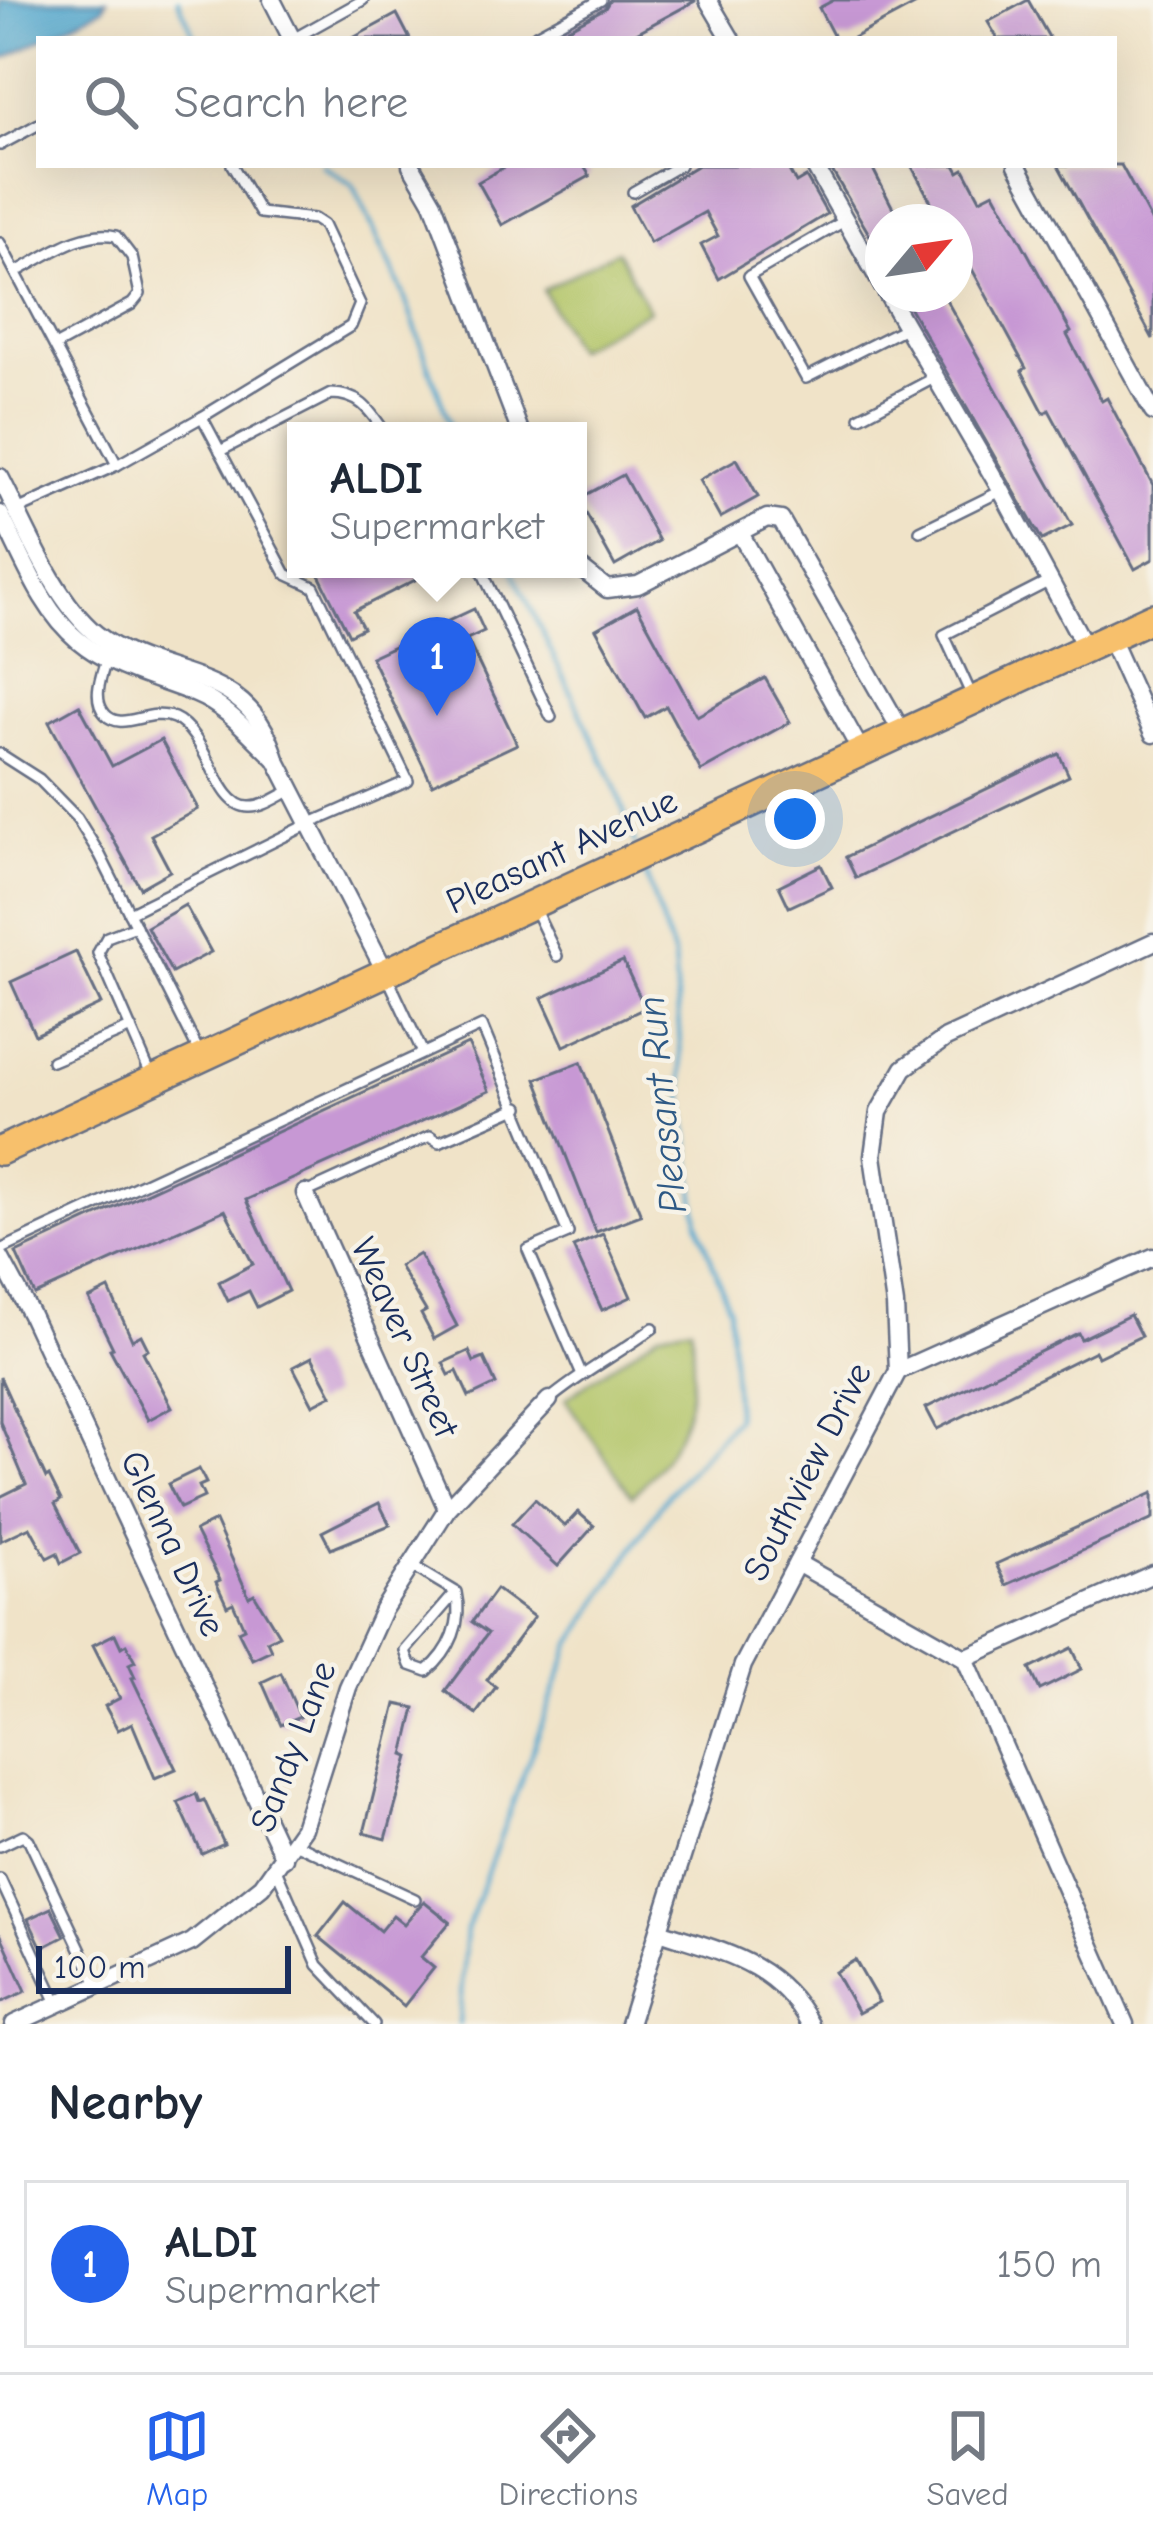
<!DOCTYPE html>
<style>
:root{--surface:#fff;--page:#f2f2f3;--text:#1f2937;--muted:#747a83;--line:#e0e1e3;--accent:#2563eb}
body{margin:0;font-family:"Comic Neue",sans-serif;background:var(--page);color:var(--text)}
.compass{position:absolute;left:865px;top:204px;width:108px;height:108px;border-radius:50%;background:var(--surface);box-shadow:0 12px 48px #0002;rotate:61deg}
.scale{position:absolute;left:36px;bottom:30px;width:255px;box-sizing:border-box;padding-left:12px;border:6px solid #1b2f5e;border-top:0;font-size:33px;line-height:42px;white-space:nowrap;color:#1b2f5e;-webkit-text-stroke:9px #f7f3e8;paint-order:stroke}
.you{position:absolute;left:795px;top:819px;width:42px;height:42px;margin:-30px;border:9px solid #fff;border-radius:50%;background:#1a73e8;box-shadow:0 0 0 18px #1a73e833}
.badge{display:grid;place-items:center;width:78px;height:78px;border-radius:50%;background:var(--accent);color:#fff;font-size:39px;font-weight:700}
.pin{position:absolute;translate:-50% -99px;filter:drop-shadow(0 3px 6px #0008)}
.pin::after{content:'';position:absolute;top:63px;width:42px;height:36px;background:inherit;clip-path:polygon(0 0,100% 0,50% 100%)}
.popup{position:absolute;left:287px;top:422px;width:300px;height:156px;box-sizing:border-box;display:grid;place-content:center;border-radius:0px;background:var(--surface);filter:drop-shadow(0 3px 9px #0005);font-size:39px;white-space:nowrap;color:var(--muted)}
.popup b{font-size:45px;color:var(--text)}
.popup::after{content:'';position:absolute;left:50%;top:100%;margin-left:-24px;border:24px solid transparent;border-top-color:var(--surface)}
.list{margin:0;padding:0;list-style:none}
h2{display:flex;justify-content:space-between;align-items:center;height:156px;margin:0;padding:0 48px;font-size:51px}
h2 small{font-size:39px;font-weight:400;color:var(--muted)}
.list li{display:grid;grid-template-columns:78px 1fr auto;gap:36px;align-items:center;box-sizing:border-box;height:168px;margin:0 24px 24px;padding:0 24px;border:3px solid var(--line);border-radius:0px}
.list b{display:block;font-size:45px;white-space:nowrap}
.list p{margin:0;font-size:39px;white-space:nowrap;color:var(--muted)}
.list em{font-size:39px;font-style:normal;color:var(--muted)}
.icon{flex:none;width:66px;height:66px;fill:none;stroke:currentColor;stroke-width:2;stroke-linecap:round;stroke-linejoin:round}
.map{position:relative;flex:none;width:1153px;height:2024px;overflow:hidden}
.search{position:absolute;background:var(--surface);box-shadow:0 12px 48px #0002;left:36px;right:36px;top:36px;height:132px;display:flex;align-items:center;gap:30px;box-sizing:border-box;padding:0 42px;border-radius:0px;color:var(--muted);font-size:45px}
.sheet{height:348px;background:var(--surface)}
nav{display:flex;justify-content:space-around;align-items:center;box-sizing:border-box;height:168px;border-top:3px solid var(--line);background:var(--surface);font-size:33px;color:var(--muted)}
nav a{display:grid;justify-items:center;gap:6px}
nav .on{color:var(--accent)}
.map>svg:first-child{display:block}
.green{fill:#b2c568;stroke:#667a63;stroke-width:3}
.water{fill:#52a7ce;stroke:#366b96;stroke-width:3}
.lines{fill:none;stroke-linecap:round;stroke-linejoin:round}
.stream{stroke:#52a7ce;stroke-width:4.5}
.building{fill:#c798d4}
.service-casing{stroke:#666e83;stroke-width:14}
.minor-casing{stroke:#666e83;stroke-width:21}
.primary-casing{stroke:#666e83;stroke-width:32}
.service{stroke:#fff;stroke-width:9}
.minor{stroke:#fff;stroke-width:16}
.primary{stroke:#f7c06c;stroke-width:27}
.labels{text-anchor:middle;stroke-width:9;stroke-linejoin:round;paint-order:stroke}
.street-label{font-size:36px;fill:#1b2f5e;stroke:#f7f3e8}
.water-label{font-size:39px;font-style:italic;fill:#2e5985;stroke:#f7f3e8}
</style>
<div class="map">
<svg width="1153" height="2024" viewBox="0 0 1153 2024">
<rect width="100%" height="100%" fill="#f7f3e8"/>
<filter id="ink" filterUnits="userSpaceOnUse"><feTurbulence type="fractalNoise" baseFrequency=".00833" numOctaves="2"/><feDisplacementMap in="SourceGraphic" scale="24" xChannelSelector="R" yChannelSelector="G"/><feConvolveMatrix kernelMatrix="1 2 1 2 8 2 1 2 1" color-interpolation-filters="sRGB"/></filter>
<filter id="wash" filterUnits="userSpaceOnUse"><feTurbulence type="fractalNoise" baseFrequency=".004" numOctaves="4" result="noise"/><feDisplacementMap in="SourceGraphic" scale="48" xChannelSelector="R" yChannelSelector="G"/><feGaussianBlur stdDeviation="2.7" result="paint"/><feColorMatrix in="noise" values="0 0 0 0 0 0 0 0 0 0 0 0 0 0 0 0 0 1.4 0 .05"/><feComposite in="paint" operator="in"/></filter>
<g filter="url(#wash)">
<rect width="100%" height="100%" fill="#f0e3c8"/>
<g class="green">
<path d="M617 251 649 310 574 349 543 290Z"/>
<path d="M691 1326C699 1399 685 1444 632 1496L565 1399 660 1332Z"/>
</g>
<path class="water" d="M0 0H107L103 8 7 57H0Z"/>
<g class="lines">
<g class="stream">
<path d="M178 0 196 39"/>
<path d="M322 165 353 185 403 293 452 431"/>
<path d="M512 569 615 785 635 844"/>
<path d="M459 2024 466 1930 571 1645 663 1501 736 1418 729 1309 698 1222 684 1103 674 957 643 867"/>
</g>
</g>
<g id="blocks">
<g class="building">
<path d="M610 0H695V1L625 39H548L605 8Z"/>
<path d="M834 0H924L851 39H835L819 8Z"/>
<path d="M1028 0 1050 39H998L988 22Z"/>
<path d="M397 14 410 39H351Z"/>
<path d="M508 165H583L590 176 502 225 478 182Z"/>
<path d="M698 165H786L796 183 806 177 827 214 719 279 701 245 718 236 705 212 650 243 630 206Z"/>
<path d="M840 165H871L900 222H883V258L831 169Z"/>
<path d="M911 165H955L959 172 964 169 980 199 994 192 1071 332 1067 335 1102 401 1107 398 1153 485V559L1135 569 1049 410 1044 413 1022 371 1026 368 955 238V222H946L938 207 935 209Z"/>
<path d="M1058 165H1121L1153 224V339Z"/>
<path d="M902 294H943L1072 525 1042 540Z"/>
<path d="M737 459 758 497 720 518 699 480Z"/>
<path d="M623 475 659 541 615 566 578 499Z"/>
<path d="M316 569H437L354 611 363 628 349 635Z"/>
<path d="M637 606 697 716 765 678 790 722 701 771 666 706 645 718 596 629Z"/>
<path d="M474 609 484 631 467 639 517 744 432 784 371 657Z"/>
<path d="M79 705 112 766 161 740 198 809 151 835 170 871 140 888 49 722Z"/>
<path d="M1059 754 1069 776 856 878 846 857Z"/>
<path d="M821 865 832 887 789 907 779 886Z"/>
<path d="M185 905 211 952 172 973 147 927Z"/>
<path d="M76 952 101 1004 35 1035 11 982Z"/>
<path d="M623 961 645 1008 564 1046 542 998Z"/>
<path d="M468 1044 489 1091 246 1200 288 1291 257 1307 249 1291 228 1301 219 1282 253 1264 225 1210 35 1295 16 1253Z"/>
<path d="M581 1062 641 1215 596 1232 536 1079Z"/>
<path d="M603 1234 631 1297 602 1310 573 1247Z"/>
<path d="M419 1254 457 1326 434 1339 421 1314 426 1311 399 1266Z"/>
<path d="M109 1289 132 1340 141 1335 148 1349 143 1352 172 1407 148 1420 110 1349 113 1348 89 1299Z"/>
<path d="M1130 1315 1141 1336 1098 1357 1095 1351 937 1429 926 1408 1078 1333 1081 1339Z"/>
<path d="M469 1351 474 1362 484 1358 496 1384 469 1397 457 1371 449 1375 443 1363Z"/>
<path d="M312 1357 332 1395 313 1405 293 1367Z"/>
<path d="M0 1377 46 1478 49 1476 61 1500 55 1504 80 1553 61 1563 57 1553 47 1558 30 1527 0 1541V1497L26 1484 0 1422Z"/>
<path d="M199 1469 206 1483 199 1486 204 1497 180 1508 168 1484Z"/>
<path d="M1153 1493V1519L1006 1585 996 1564Z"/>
<path d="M535 1499 565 1526 578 1512 594 1526 558 1566 512 1524Z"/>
<path d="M379 1503 390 1525 331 1549 322 1532Z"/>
<path d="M215 1521 249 1597 254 1594 279 1635 267 1641 271 1650 252 1659 238 1631 244 1628 233 1603 227 1606 216 1582 220 1580 195 1531Z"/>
<path d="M496 1589 534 1617 487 1680 496 1687 476 1714 445 1691 488 1633 472 1622Z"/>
<path d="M115 1634 121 1647 126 1644 135 1661 129 1664 135 1677 132 1678 176 1769 155 1778 132 1723 118 1730 105 1706 120 1698 93 1645Z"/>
<path d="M1072 1648 1082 1669 1040 1690 1030 1669Z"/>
<path d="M281 1673 300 1717 281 1725 262 1682Z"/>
<path d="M396 1704 415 1708 404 1755 409 1757 386 1839 364 1833Z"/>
<path d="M196 1794 199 1802 204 1800 224 1844 202 1854 178 1802Z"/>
<path d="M424 1901 450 1922 421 1957 434 1968 404 2006 318 1936 345 1902 380 1931 393 1915 404 1924Z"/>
<path d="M51 1908 65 1936 42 1948 28 1919Z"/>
<path d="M0 1933 26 1991 0 2003Z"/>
<path d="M855 1960 879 2002 858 2013 835 1972Z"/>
</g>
</g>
</g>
<g filter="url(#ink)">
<use href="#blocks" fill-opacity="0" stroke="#666e83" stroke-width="3"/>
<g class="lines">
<defs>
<g id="service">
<path d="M536 35 601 0"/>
<path d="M293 39 363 0"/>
<path d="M0 145 39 124"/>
<path d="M633 192 680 165"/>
<path d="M846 220 749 276 806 378 905 328"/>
<path d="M0 243 117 465"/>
<path d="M16 272C45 257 83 228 116 236L132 257 140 294 132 304 55 346"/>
<path d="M202 417 351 326 360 304 323 225 314 219 260 213 232 165"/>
<path d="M860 417 934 378"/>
<path d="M220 451 331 394C359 394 369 409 384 431"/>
<path d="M17 510 117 465 202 417 286 574 314 587 408 781 309 824 129 913"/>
<path d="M920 531 1001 491"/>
<path d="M481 569 551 717"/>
<path d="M106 660C101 677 92 699 105 714 122 733 148 707 174 718 208 733 216 807 249 807 263 808 279 796 292 790"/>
<path d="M971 694 944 635 1052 580"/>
<path d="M0 754 39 779 77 818 100 855 199 1052"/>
<path d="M534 908 557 956"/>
<path d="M136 926 107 937 98 953 151 1075"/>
<path d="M387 976 423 1053"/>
<path d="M52 1061 131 1028"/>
<path d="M305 1193 430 1136 439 1142 519 1107"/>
<path d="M0 1250 482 1026 568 1233 528 1250 581 1373"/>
<path d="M549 1400C582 1372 619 1354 653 1328"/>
<path d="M411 1565 456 1592C463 1622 451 1651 427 1671L410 1665 405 1651 456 1592"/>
<path d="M294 1843 415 1899"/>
<path d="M0 1846 23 1835 29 1840 97 1984"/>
<path d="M276 1869 318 1965 374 2024"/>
<path d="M0 1879 57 2003"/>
</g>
<g id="minor">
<path d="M272 0 292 39"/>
<path d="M708 0 731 39"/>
<path d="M411 165 433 203 520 431"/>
<path d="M814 165 883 287"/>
<path d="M1017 165 1153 412"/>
<path d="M887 294 1001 490 1086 648"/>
<path d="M0 477C25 525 54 600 96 634 161 685 248 661 276 759L385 971"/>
<path d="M0 514C22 555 41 610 78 640 114 670 155 677 196 694 228 707 250 735 275 758"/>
<path d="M740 533 861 751"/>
<path d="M578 566 607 589 638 585 767 518 781 520 902 732"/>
<path d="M1110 638 1153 734"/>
<path d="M305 1193 447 1509"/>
<path d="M0 1257 31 1315 284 1858"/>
<path d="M898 1371 1153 1257"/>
<path d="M797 1563 965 1658"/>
<path d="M965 1658 1125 2024"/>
<path d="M965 1658 1153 1574"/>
<path d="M659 1931C722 1952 776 1961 810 2024"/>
<path d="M14 2024 192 1942 262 1886 303 1828 348 1687 383 1610 447 1509 549 1400"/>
<path d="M629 2024 743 1665 898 1371 895 1305 873 1156 879 1112 904 1068 946 1038 1153 942"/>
</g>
<path id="primary" d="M0 1151 1153 617"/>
</defs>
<use href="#service" class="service-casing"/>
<use href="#minor" class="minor-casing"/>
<use href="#primary" class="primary-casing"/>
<use href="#service" class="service"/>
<use href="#minor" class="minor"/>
<use href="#primary" class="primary"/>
</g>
</g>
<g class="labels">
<g class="street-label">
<text transform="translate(561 850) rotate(-25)" y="13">Pleasant Avenue</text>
<text transform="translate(406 1337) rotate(66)" y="13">Weaver Street</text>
<text transform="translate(806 1471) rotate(-63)" y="13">Southview Drive</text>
<text transform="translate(174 1543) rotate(65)" y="13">Glenna Drive</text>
<text transform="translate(292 1746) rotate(-69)" y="13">Sandy Lane</text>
</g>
<g class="water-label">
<text transform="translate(661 1105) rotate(-96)" y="14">Pleasant Run</text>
</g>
</g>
</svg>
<svg class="compass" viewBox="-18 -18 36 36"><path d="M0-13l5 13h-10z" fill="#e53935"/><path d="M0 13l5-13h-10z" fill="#747a83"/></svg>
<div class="scale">100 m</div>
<div class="you"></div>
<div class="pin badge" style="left:437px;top:716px">1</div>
<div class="popup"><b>ALDI</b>Supermarket</div>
<div class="search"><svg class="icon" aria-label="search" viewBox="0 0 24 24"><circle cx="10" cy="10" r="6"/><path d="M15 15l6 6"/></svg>Search here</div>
</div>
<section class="sheet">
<h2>Nearby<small></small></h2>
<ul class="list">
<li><span class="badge">1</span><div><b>ALDI</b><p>Supermarket</p></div><em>150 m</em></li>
</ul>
</section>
<nav>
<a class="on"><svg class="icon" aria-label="map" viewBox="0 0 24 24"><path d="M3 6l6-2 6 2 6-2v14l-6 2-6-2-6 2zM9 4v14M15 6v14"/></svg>Map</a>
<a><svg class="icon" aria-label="directions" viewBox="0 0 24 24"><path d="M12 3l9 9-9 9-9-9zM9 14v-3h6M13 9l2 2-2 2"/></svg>Directions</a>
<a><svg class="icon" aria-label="saved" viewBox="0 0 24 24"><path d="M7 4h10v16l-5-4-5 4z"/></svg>Saved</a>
</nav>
